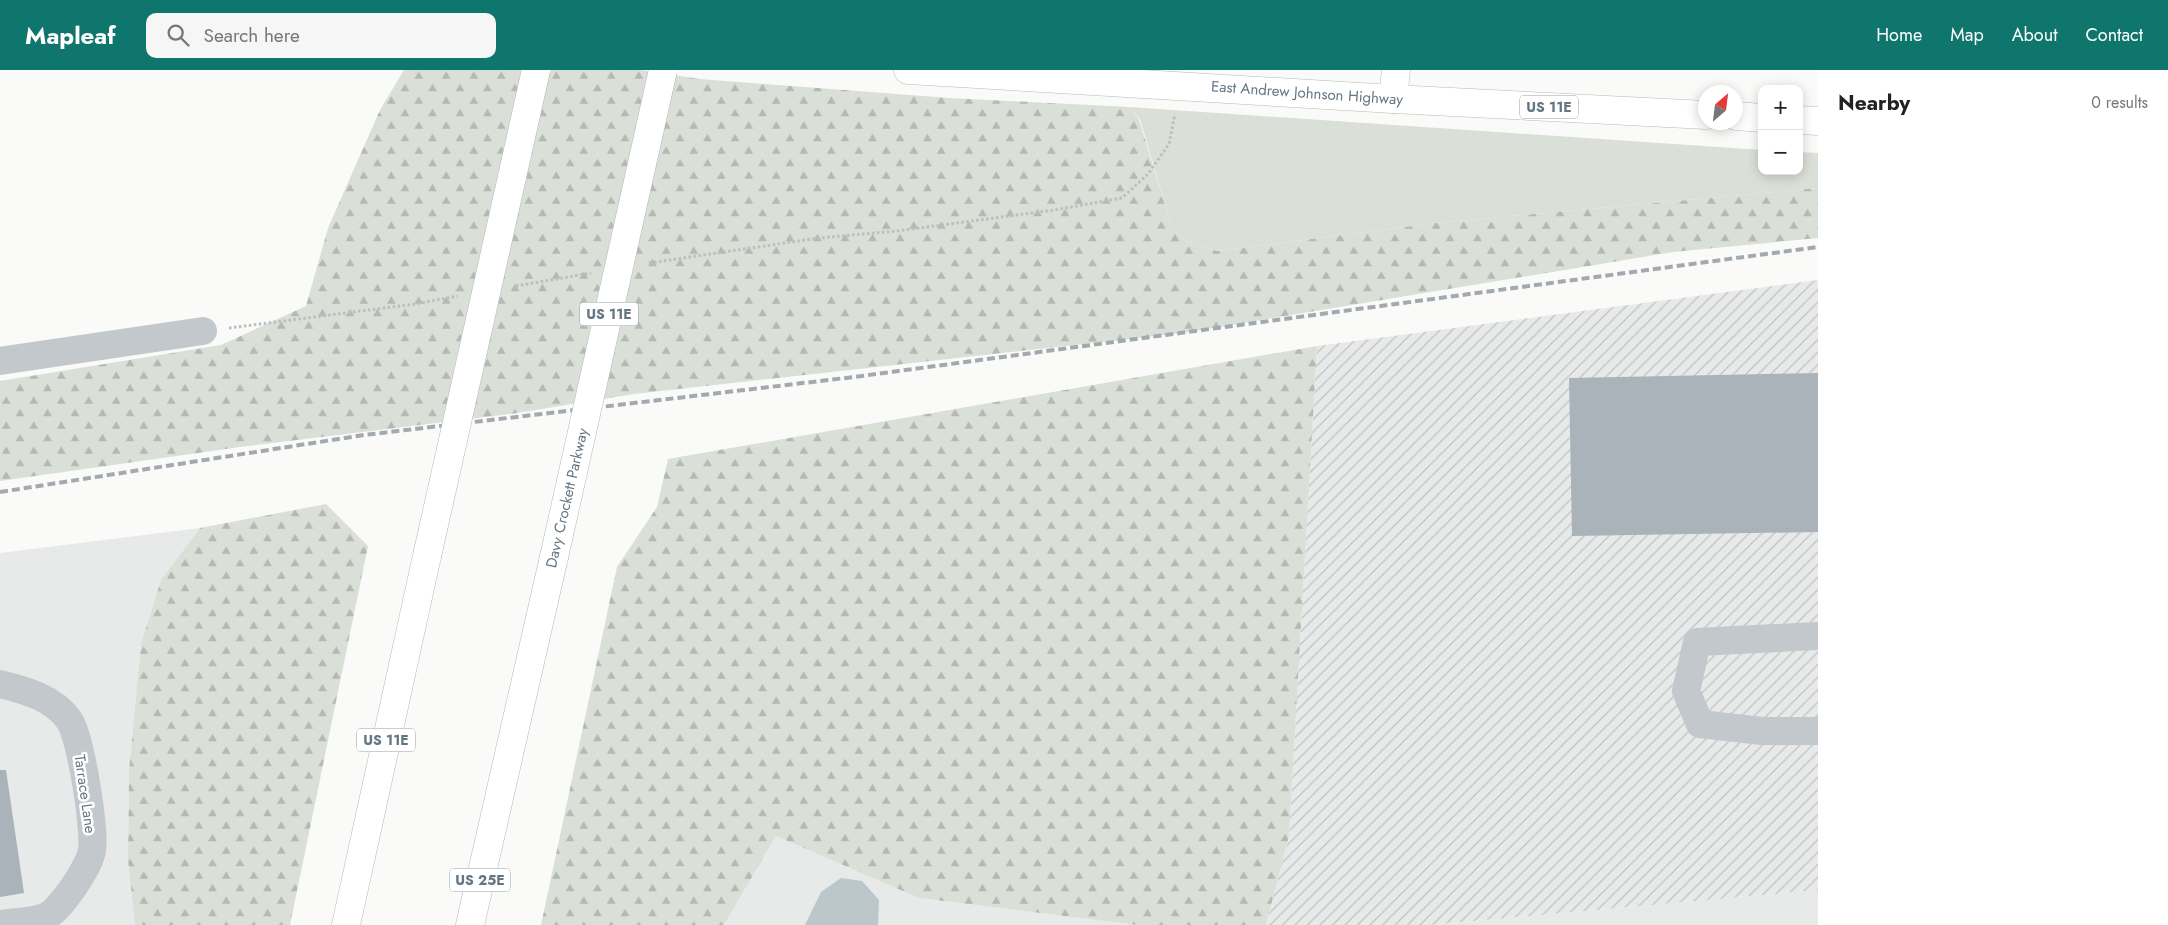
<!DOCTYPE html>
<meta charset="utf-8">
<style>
:root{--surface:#fff;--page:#f6f6f6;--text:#222;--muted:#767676;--line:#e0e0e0;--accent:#0f766e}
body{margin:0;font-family:Jost,sans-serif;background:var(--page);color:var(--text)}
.controls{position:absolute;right:15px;top:15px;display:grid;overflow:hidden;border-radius:10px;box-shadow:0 2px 12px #0003}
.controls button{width:45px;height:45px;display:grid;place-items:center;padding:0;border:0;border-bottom:1px solid var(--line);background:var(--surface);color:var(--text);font:25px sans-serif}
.compass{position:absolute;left:1698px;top:15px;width:45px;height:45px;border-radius:50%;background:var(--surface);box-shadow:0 2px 12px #0003;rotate:28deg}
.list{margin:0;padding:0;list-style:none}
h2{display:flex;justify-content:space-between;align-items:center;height:65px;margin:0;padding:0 20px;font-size:21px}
h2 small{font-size:16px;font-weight:400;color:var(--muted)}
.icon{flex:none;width:28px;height:28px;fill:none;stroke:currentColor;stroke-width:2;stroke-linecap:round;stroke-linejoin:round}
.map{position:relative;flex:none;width:1818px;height:855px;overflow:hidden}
header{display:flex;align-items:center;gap:30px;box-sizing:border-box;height:70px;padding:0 25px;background:var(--accent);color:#fff}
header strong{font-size:24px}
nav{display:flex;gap:28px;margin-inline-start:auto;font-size:18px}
.search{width:350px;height:45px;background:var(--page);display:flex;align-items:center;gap:12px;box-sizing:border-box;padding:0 18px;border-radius:10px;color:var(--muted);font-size:19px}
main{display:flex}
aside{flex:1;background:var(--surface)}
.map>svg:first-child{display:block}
.built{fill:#e8e9e9}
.industrial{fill:url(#industrial-furrows)}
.grass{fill:#dadfd7}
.forest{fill:url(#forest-firs)}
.water{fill:#bbc7cb}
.building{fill:#aab3b9}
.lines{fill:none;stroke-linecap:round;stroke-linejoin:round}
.major-casing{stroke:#b5babe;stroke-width:29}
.highway-casing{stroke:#b4b9bd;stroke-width:29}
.path{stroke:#bbbfc2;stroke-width:3;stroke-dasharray:2.5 2.5;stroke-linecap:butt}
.minor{stroke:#c3c8cc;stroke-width:28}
.major{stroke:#fff;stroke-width:28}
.highway{stroke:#fff;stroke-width:28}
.rail{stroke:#a2aab0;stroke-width:4;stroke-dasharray:8 4;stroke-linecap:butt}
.highway-bridge-casing{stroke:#b4b9bd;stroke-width:29;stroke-linecap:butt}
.highway-bridge{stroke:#fff;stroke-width:28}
.labels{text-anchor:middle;stroke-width:5;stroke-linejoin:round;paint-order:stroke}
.shield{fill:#fff;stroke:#939fa8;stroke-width:1}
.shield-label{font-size:14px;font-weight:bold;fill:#657683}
.street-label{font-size:15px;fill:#657683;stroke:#fff}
</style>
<header>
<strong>Mapleaf</strong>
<div class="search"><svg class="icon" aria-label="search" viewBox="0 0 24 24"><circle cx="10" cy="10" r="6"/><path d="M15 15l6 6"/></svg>Search here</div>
<nav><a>Home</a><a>Map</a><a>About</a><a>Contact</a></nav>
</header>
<main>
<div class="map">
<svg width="1818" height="855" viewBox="0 0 1818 855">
<defs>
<pattern id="industrial-furrows" width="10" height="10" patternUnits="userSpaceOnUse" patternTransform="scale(1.25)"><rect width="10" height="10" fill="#e8e9e9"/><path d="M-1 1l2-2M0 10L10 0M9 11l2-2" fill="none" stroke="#c0c1c2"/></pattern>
<pattern id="forest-firs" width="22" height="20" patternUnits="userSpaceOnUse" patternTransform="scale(1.25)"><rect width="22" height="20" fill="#dadfd7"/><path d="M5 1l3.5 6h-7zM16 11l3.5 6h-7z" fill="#b4b9b4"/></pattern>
</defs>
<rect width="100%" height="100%" fill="#fafaf8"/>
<g class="built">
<path d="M200 458 161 510 141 574 129 700 128 790 135 855H0V483Z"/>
<path d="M776 766 919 828 1137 855H724Z"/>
<path d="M1818 820V855H1430Z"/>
</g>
<path class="industrial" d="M1818 210V820L1430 855H1266L1289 766 1317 276Z"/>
<path class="grass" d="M1129 37 1762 80V101H1799V82L1818 83V118L1436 153 1217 181 1186 171 1172 158 1140 49Z"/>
<g class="forest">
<path d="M404 0H640L700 9 949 28 1129 37 1139 49 1172 158 1186 171 1217 181 1436 153 1818 118V168L1673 182 1183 263 634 324 511 344 240 377 0 411V311L221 275 306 236 328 158 380 40Z"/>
<path d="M1317 276 1289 766 1266 855H1137L919 828 776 766 724 855H541L617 497 657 437 668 389Z"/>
<path d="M326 434 368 476 290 855H135L128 790 129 700 141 574 161 510 200 458Z"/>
</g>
<path class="water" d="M841 808 862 811 879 830 878 855H805L821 822Z"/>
<g class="building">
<path d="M1818 303V462L1572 466 1569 308Z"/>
<path d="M0 700H6L24 823 0 827Z"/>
</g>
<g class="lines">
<defs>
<g id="major">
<path d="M908 0 1393 29 1706 45"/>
<path d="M1393 29 1396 0"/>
<path d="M1736 46 1762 48"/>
<path d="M1799 50 1818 51"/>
</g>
<g id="highway">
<path d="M346 855 427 486"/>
<path d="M470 855 554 487"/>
</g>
</defs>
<use href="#major" class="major-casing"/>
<use href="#highway" class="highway-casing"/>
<g class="path">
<path d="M649 193 819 168 897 161 1054 140 1122 128 1148 104 1169 74 1175 44"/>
<path d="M516 216 591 203"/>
<path d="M229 258 415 234 458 226"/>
</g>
<g class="minor">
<path d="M0 291 203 261"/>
<path d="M1818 566 1697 572 1686 621 1700 654 1762 661H1818"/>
<path d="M0 614C25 620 54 628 69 650 81 667 95 759 92 780 90 796 60 841 45 847 32 852 14 852 0 854"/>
</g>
<use href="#major" class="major"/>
<use href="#highway" class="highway"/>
<path class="rail" d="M0 422 364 365 854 307 1818 177"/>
<defs>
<g id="highway-bridge">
<path d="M427 486 536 0"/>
<path d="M554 487 663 0"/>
</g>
</defs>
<use href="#highway-bridge" class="highway-bridge-casing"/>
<use href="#highway-bridge" class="highway-bridge"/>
</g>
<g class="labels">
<g class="shield">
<rect x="1520" y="25.5" width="58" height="23" rx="4"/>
<rect x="580" y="232.5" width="58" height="23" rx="4"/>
<rect x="357" y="658.5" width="58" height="23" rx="4"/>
<rect x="450" y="798.5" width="60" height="23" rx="4"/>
</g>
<g class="shield-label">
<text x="1549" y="42">US 11E</text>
<text x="609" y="249">US 11E</text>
<text x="386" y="675">US 11E</text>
<text x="480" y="815">US 25E</text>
</g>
<g class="street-label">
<text transform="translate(1307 23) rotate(4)" y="5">East Andrew Johnson Highway</text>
<text transform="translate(567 428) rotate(-77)" y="5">Davy Crockett Parkway</text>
<text transform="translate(85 724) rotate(82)" y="5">Tarrace Lane</text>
</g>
</g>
</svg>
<div class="controls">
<button>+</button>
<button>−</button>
</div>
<svg class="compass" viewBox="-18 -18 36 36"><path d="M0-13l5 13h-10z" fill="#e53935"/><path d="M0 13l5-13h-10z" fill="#767676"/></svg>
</div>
<aside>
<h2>Nearby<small>0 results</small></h2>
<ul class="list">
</ul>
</aside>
</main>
